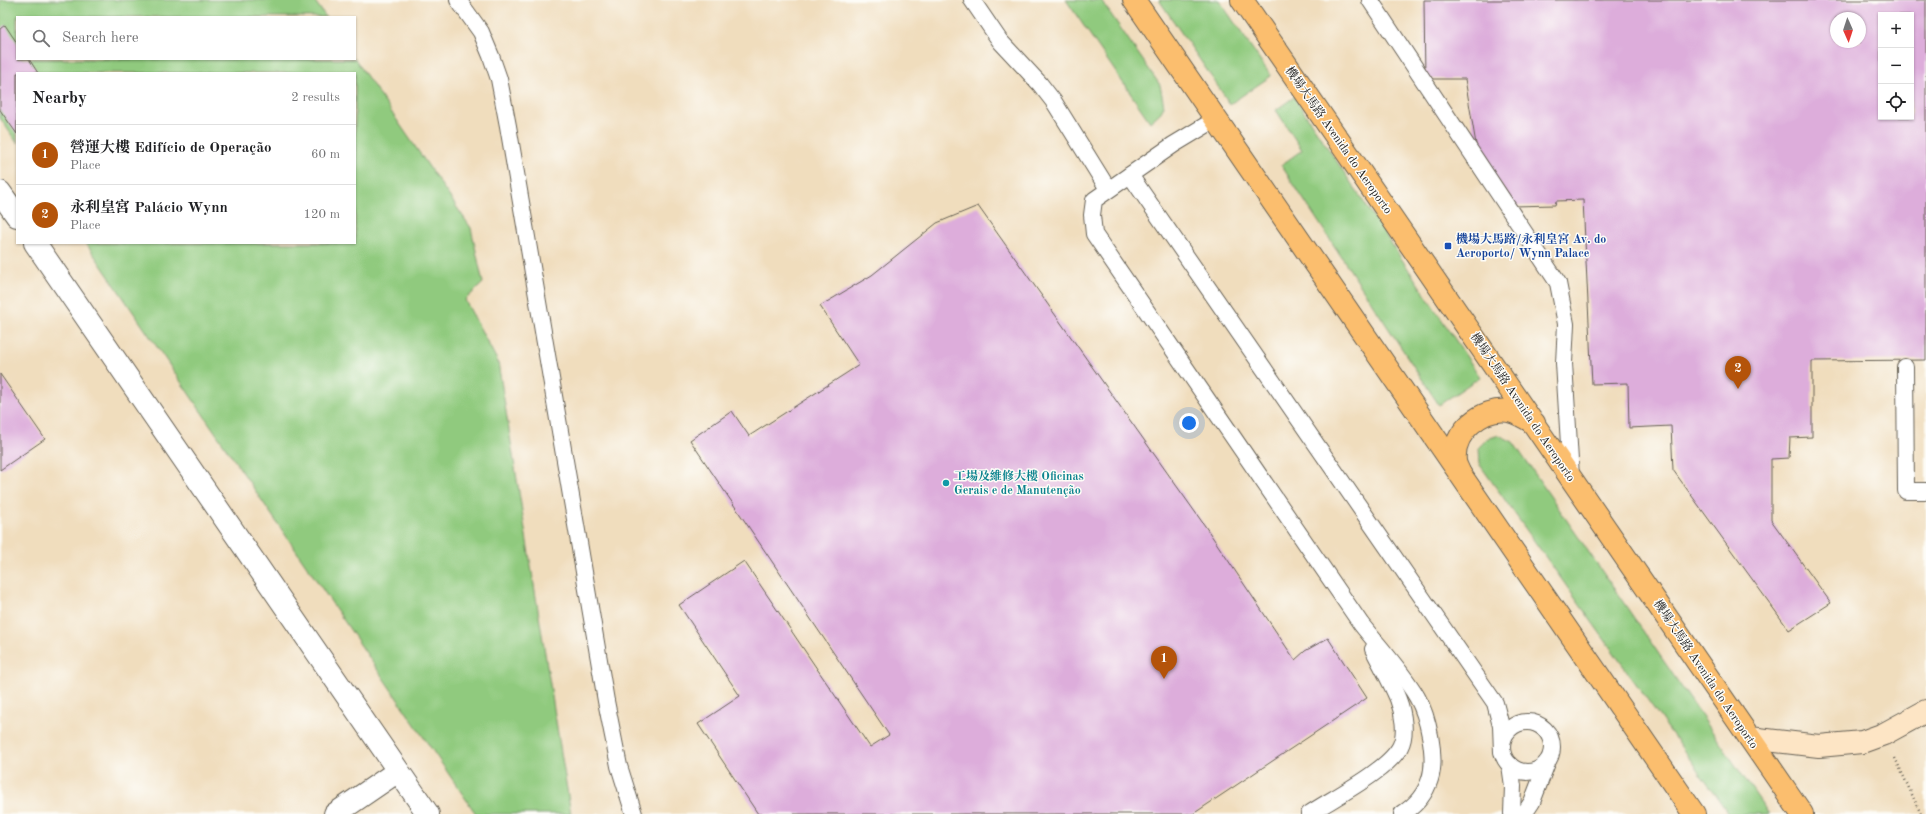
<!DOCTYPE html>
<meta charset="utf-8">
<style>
:root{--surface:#fff;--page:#f2f2f2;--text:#202124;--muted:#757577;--line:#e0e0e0;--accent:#b45309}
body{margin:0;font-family:"Old Standard TT","Noto Serif SC",serif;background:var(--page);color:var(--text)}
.controls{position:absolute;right:12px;top:12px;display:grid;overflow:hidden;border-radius:0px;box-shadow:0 1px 3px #0004}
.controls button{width:36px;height:36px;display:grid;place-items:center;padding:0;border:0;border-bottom:1px solid var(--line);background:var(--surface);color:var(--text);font:20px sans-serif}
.compass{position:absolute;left:1830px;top:12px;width:36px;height:36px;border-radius:50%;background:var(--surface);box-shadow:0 1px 3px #0004;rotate:177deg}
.you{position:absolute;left:1189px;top:423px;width:14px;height:14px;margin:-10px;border:3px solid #fff;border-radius:50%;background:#1a73e8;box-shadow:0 0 0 6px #1a73e833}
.badge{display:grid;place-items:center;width:26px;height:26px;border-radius:50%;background:var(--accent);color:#fff;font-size:13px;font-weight:700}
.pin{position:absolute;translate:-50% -33px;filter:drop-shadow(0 1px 2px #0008)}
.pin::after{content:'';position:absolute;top:21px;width:14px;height:12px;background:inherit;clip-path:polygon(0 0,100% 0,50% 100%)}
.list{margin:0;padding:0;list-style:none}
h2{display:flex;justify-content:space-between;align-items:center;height:52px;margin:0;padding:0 16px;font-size:17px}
h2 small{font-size:13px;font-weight:400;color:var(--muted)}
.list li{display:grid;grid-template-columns:26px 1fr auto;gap:12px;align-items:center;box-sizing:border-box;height:60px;padding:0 16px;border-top:1px solid var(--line)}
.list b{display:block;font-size:15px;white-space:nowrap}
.list p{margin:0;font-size:13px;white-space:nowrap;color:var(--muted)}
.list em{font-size:13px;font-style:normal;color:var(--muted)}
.icon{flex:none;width:22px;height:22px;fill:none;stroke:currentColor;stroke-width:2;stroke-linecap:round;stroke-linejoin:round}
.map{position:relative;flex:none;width:1926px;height:814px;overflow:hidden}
.search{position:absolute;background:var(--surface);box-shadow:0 1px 3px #0004;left:16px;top:16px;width:340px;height:44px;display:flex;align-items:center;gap:10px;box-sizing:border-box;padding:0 14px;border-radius:0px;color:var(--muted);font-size:15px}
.panel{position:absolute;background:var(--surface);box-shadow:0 1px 3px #0004;left:16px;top:72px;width:340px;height:172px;border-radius:0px}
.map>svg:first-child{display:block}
.green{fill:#90ca7e;stroke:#56734d}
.building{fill:#ddaddb;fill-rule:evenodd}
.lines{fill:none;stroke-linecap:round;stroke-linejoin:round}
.service-casing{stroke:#666054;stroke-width:18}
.minor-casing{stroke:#666054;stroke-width:24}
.secondary-casing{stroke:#666054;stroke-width:24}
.primary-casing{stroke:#666054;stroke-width:24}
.path{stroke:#666054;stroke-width:2.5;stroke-dasharray:1 3;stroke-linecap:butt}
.service{stroke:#fff;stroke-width:16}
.minor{stroke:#fff;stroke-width:22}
.secondary{stroke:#fde5c5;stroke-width:22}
.primary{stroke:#fbbe6e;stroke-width:22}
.transit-dot{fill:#1a4fb4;stroke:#fdfcf7;stroke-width:1.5}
.culture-dot{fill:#0f9aa8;stroke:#fdfcf7;stroke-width:1.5}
.labels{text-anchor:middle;stroke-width:3;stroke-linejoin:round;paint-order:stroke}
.street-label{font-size:12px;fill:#1c1c1c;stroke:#fdfcf7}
.transit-label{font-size:12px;font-weight:bold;fill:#164399;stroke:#fdfcf7;text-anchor:start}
.culture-label{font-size:12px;font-weight:bold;fill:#0d838f;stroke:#fdfcf7;text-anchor:start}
</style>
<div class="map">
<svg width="1926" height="814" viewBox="0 0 1926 814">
<rect width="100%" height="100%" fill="#fdfcf7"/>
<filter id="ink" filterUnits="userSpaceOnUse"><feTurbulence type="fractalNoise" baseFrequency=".025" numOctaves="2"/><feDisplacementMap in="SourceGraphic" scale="8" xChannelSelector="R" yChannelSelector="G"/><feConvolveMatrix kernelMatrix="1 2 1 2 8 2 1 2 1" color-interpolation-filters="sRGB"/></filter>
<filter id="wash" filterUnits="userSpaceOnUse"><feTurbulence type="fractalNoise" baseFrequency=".012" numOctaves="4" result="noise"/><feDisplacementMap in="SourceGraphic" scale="16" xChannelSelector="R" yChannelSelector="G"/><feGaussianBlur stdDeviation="0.9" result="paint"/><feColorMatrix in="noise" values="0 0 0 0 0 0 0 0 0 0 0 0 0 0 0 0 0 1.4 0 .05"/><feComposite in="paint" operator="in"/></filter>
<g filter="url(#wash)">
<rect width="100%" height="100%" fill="#f0ddbd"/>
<g class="green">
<path d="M0 0H314L326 17H17V59H355L471 228 483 283 465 300 498 362 571 814H476L86 243H355V73H17V143L0 118Z"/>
<path d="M1066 0H1101L1160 85 1164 106 1161 112 1150 122Z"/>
<path d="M1159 0H1219L1271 76 1230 104Z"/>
<path d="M1294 97 1480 377 1439 405 1281 165 1302 150 1276 110Z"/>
<path d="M1499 435 1513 442 1769 814H1729L1480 465 1479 447 1487 439Z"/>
</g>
<g id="blocks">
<g class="building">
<path d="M1424 0H1926V360L1812 361V437L1790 438 1789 458 1771 459V520L1831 603 1789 630 1673 470 1671 426 1629 428 1628 383 1592 384 1583 200 1556 201 1555 205 1514 206 1477 150 1465 79H1425ZM1881 15H1911V117H1881ZM1836 18H1860V42H1836Z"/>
<path d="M5 25 17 43V59H29L38 73H17V134L0 110V29Z"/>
<path d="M978 206 1205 526 1295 660 1305 651 1328 638 1367 698 1193 814H758L698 724 740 696 679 605 744 561 870 747 889 735 690 440 732 411 749 436 859 365 820 306 872 275 937 223Z"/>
<path d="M0 374 45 439 0 470Z"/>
</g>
</g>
</g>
<g filter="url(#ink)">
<use href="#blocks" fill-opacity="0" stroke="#666054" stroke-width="1"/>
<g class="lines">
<defs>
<g id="service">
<path d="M458 0 481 32 491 56 499 79 508 126 606 701 619 766 634 814"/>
<path d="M972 0 1000 41 1040 84 1054 102 1108 189"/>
<path d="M1370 0 1558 283 1566 324 1564 363 1571 477"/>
<path d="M1216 119 1173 145 1094 200 1092 215 1094 234 1361 624C1380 648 1401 670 1417 697 1428 716 1437 757 1430 779 1425 795 1415 806 1402 814"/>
<path d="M1130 175 1495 703 1501 726 1502 752"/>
<path d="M1905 367 1906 491H1926"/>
<circle cx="1527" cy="747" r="25"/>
<path d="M1510 765 1513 786 1512 814"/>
<path d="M1309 814C1333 798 1387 771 1400 747 1407 734 1403 712 1398 699 1391 682 1381 665 1373 649"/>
<path d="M1524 814 1532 802 1547 763"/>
</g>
<g id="minor">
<path d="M0 192 17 216"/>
<path d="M35 243 428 814"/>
<path d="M335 814 398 771"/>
</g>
<path id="secondary" d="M1750 738 1819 746 1862 742 1884 734 1926 711"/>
<g id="primary">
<path d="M1134 0 1694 814"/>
<path d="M1242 0 1802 814"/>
<path d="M1459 472C1458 469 1455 464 1455 461 1452 432 1482 407 1509 411 1518 413 1526 418 1534 423"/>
</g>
</defs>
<use href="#service" class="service-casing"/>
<use href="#minor" class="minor-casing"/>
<use href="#secondary" class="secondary-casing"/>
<use href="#primary" class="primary-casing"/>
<path class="path" d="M1895 758 1921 814"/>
<use href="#service" class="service"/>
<use href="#minor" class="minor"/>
<use href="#secondary" class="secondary"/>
<use href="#primary" class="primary"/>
</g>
</g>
<rect class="transit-dot" x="1444" y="242" width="8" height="8" rx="2"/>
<circle class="culture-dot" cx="946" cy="483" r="4"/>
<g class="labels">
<g class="street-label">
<text transform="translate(1339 140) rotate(55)" y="4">機場大馬路 Avenida do Aeroporto</text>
<text transform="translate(1523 407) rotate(56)" y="4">機場大馬路 Avenida do Aeroporto</text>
<text transform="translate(1706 674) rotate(56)" y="4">機場大馬路 Avenida do Aeroporto</text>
</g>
<g class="transit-label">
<text x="1456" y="243">機場大馬路/永利皇宮 Av. do<tspan x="1456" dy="14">Aeroporto/ Wynn Palace</tspan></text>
</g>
<g class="culture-label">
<text x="954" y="480">工場及維修大樓 Oficinas<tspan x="954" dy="14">Gerais e de Manutenção</tspan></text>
</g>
</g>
</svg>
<div class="controls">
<button>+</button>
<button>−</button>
<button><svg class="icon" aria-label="locate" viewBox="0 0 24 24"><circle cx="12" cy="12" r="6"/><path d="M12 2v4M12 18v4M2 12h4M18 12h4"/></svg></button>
</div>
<svg class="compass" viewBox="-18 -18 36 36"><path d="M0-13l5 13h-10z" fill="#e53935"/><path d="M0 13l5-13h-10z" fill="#757577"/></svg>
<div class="you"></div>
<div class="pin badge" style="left:1164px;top:679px">1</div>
<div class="pin badge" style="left:1738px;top:389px">2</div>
<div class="search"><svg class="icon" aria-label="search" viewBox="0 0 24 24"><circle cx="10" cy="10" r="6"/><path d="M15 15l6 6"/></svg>Search here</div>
<section class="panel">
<h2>Nearby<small>2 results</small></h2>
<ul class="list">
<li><span class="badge">1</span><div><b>營運大樓 Edifício de Operação</b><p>Place</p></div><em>60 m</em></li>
<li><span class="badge">2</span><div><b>永利皇宮 Palácio Wynn</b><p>Place</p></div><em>120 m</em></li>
</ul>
</section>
</div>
